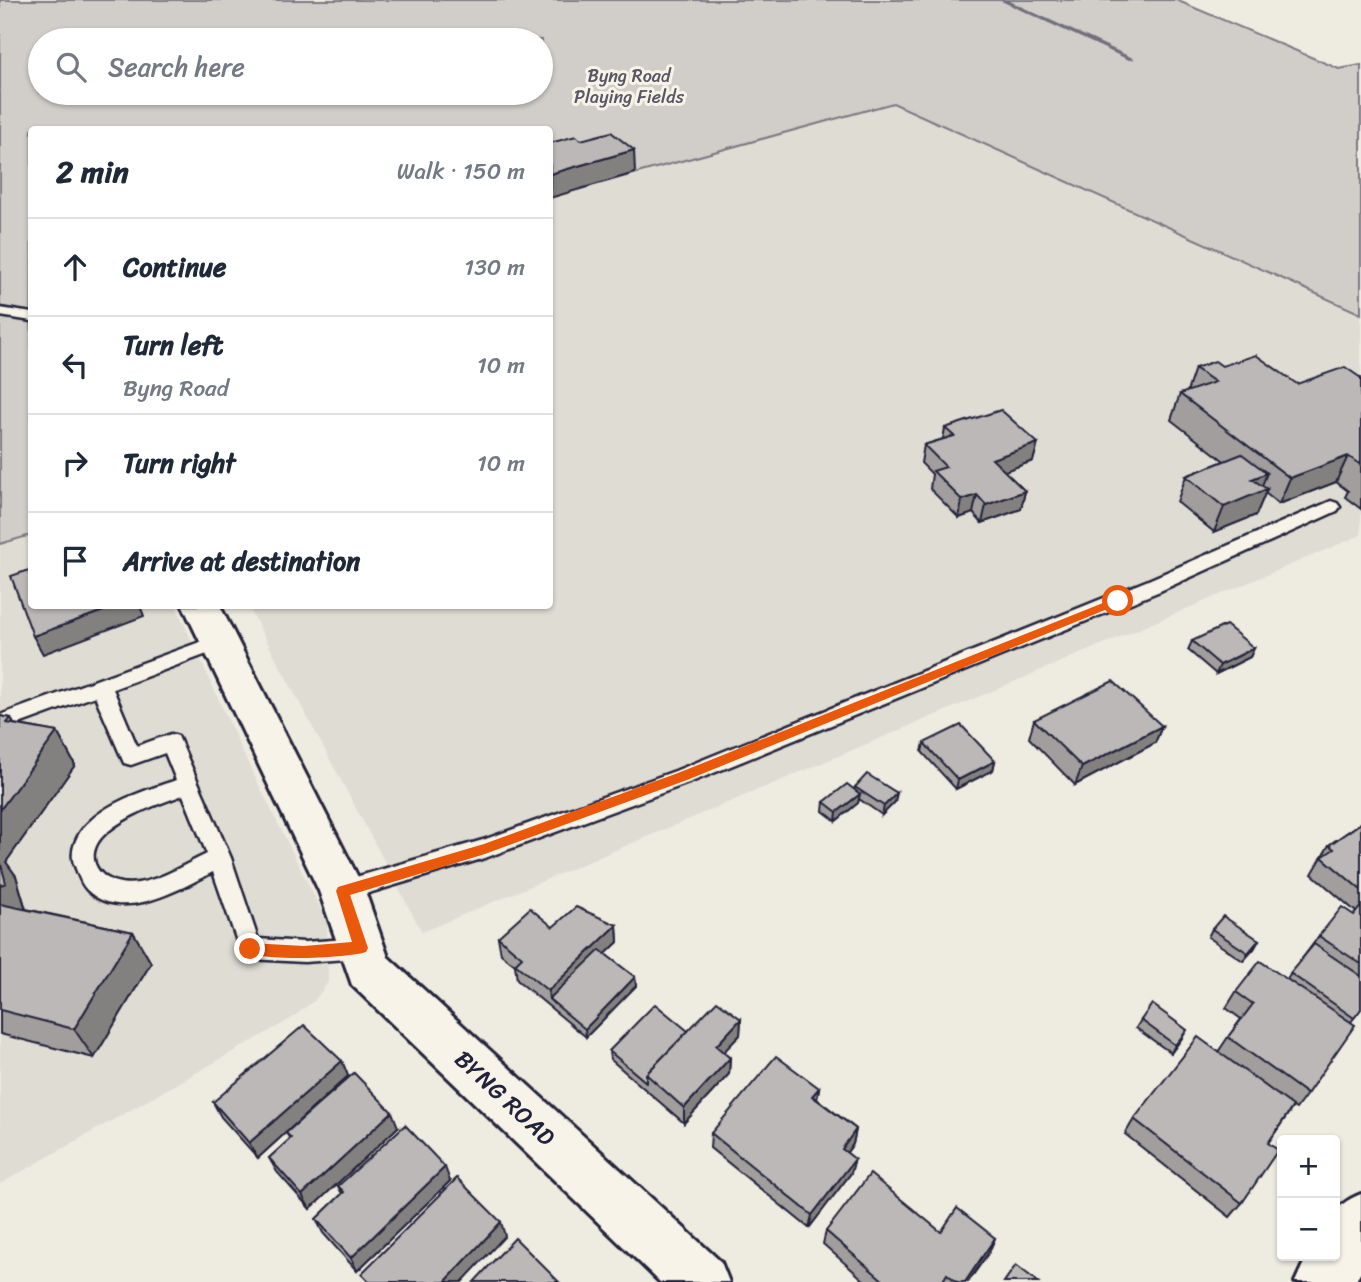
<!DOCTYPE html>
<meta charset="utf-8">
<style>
:root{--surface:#fff;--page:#f6f6f7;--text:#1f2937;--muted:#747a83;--line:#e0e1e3}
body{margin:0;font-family:Sriracha,sans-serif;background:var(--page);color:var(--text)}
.controls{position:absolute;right:21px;bottom:21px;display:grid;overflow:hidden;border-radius:7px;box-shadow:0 2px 5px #0004}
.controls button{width:63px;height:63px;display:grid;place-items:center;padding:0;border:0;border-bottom:2px solid var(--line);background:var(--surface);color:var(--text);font:35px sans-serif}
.stop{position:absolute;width:21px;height:21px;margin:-16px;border:5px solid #ea580c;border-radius:50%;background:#fff}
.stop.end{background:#ea580c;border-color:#fff;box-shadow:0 2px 7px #0008}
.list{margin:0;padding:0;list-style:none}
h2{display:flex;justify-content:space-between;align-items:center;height:91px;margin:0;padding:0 28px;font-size:30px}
h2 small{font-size:23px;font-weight:400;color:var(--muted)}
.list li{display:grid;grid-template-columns:46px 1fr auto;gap:21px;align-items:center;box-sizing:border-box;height:98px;padding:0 28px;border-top:2px solid var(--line)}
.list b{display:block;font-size:26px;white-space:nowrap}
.list p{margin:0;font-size:23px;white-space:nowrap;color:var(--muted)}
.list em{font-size:23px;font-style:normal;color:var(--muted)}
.icon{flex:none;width:38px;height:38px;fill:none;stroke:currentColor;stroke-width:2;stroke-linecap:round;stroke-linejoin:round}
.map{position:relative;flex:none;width:1361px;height:1282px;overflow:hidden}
.search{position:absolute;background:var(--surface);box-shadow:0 2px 5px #0004;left:28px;top:28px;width:525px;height:77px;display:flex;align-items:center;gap:18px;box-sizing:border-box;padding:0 24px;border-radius:38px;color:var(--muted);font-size:26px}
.panel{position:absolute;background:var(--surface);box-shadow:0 2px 5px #0004;left:28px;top:126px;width:525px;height:483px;border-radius:7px}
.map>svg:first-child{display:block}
.built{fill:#dfdcd4}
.green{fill:#d1cdc9;stroke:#7a7882;stroke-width:2;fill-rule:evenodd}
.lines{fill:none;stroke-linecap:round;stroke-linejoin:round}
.stream{fill:#716f7b;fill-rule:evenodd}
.service-casing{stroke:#22223b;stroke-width:5}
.minor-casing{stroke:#22223b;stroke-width:6}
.service{fill:#f7f3e8;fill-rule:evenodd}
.minor{fill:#f7f3e8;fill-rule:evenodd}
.wall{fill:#a19e9d;stroke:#22223b;stroke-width:2}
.shaded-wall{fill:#838180;stroke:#22223b;stroke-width:2}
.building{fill:#bbb8b7;stroke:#22223b;stroke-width:2}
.route{fill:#ea580c}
.labels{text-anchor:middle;stroke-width:6;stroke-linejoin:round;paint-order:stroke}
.far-park-label{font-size:18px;fill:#575566;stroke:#f7f3e8}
.near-street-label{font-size:24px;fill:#22223b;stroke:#f7f3e8}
</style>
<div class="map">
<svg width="1361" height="1282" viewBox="0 0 1361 1282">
<rect width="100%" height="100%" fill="#eeebe1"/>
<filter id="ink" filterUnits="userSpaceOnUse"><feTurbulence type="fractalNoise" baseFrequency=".0143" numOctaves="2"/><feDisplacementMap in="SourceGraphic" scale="14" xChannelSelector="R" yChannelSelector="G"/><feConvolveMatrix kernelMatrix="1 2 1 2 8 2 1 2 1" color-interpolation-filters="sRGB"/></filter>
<g filter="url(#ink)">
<g class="built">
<path d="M893 103 1361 314V535L422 932 248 606H550V197Z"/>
<path d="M31 535 32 606H176L243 753 327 922 328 982 315 1000 289 1020 0 1184V544Z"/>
</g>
<path class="green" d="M0 0H1176L1339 69 1361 65V314L893 103 550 197V130H32L31 535 0 544ZM40 40H541V93H40Z"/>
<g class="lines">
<path class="stream" d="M999 0H1007L1135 59 1129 60Z"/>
<defs>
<g id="service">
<path d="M0 308 32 313V321L0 316Z"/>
<path d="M1331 501 1337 503 1340 507 1337 511 1160 591 689 783 485 858 342 901 334 898 331 891 334 884 342 881 483 840 675 771 1146 581Z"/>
<path d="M219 635 226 637 229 642 226 647 113 689 137 746 171 734 178 736 231 858 258 939 304 942 361 938 369 941 373 948 369 955 361 958 304 962 250 959 242 956 213 872C180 889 121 924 87 890 81 884 78 874 75 866 68 851 78 832 89 822 112 800 147 790 176 780L165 753 131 765 124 763 95 696 0 731V715ZM183 795 207 854C185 864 163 879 138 883 104 889 77 859 106 833 128 814 156 805 183 795Z"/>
</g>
<g id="minor">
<path d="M183 606H220L365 891 388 957 721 1262 729 1282H660L352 985 319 891Z"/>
<path d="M1361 1194V1272L1355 1282H1295L1307 1256H1335C1335 1222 1326 1208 1361 1194Z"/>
</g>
</defs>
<use href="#service" class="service-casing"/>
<use href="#minor" class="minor-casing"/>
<use href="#service" class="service"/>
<use href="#minor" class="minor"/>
</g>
<g class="wall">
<path d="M1222 366 1297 384 1361 378V509L1345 497 1348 491 1336 482 1279 504 1265 493 1256 515 1214 532 1177 502 1186 476 1224 461 1171 420 1180 394 1187 392 1195 368Z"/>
<path d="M945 428 1038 443 1033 461 1004 471 1025 491 1021 509 982 523 973 513 959 518 930 489 932 474 921 463 924 445 943 439Z"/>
<path d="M1192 641 1254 648 1250 657 1216 674 1188 650Z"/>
<path d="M0 716 11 718 14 724 57 732 75 765 6 862 16 876 26 909 133 932 151 963 94 1058 0 1034Z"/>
<path d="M1034 720 1162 726 1155 743 1075 785 1029 738Z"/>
<path d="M924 743 995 761 993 770 956 789 922 752Z"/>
<path d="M855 787 895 802 882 815 859 799 858 803 836 821 823 811 824 802 854 790Z"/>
<path d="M1361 823V1009L1351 1022 1307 1094 1296 1109 1293 1107 1268 1143 1242 1203 1230 1217 1125 1134 1134 1119 1218 1052 1228 1037 1241 1019 1226 1008 1236 992 1287 979 1319 936 1354 915 1356 912 1312 874 1329 845Z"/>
<path d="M617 925 618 942 605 954 635 977 636 986 586 1037 517 980 515 965 501 954 498 937 553 927Z"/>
<path d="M1212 929 1259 940 1254 949 1243 961 1208 937Z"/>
<path d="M741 1019 740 1035 723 1052 730 1058 729 1074 684 1123 610 1059 609 1051 688 1031Z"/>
<path d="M1141 1020 1182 1038 1171 1053 1136 1028Z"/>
<path d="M342 1061 348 1076 258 1158 221 1117 213 1102Z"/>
<path d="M819 1088 817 1099 856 1129 853 1144 847 1152 851 1173 809 1228 710 1148 711 1133Z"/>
<path d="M398 1127 310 1209 277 1172 269 1158 290 1139 286 1133Z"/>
<path d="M450 1181 357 1271 323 1233 316 1219 342 1194 338 1186Z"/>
<path d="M826 1231 941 1232 995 1238 989 1252 968 1282H866L823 1244Z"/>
</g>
<g class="shaded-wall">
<path d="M634 150 635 173 550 198V174Z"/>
<path d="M1038 443 1033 461 988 477 992 459Z"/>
<path d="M1348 456 1336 482 1279 504 1290 478Z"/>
<path d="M1267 473 1259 493 1267 489 1256 515 1214 532 1224 507 1252 479Z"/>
<path d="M1025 491 1021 509 982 523 986 505Z"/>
<path d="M977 495 973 513 959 518 962 500Z"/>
<path d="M117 606H140L144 616 43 654 33 636Z"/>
<path d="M1254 648 1250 657 1216 674 1220 665Z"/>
<path d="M1162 726 1155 743 1075 785 1082 767Z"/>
<path d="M57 732 75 765 6 862 16 876 27 914 0 908V810Z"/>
<path d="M995 761 993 770 956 789 958 780Z"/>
<path d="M897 793 895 802 882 815 884 806Z"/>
<path d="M860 794 858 803 836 821 837 812Z"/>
<path d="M617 925 618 942 554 1004 549 999 548 991Z"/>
<path d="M133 932 151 963 94 1058 74 1029Z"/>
<path d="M1259 940 1254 949 1243 961 1248 953Z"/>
<path d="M635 977 636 986 586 1037 585 1029Z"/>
<path d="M741 1019 740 1035 715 1061 716 1046Z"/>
<path d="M1187 1030 1182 1038 1171 1053 1175 1045Z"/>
<path d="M730 1058 729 1074 684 1123V1108Z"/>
<path d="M342 1061 348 1076 258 1158 249 1143Z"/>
<path d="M819 1088 816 1104 812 1096Z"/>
<path d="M392 1112 398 1127 310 1209 302 1195Z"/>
<path d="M856 1129 853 1144 839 1163 842 1149Z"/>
<path d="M855 1159 851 1173 809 1228 812 1215Z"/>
<path d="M445 1167 450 1181 357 1271 351 1258Z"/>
<path d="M501 1222 505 1236 462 1282H445Z"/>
<path d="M995 1238 989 1252 968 1282H965Z"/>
</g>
<g class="building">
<path d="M611 132 634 150 550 174V143L576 136 581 140Z"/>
<path d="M1256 355 1297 384 1345 367 1361 378V465L1348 456 1290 478 1180 394 1215 382 1195 368 1215 361 1222 366Z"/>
<path d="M1001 410 1038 443 992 459 1025 491 986 505 977 495 962 500 933 471 946 467 924 445 954 436 945 428Z"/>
<path d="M1242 454 1267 473 1252 479 1267 489 1224 507 1186 476Z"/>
<path d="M32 569V606H117L33 636 11 576Z"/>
<path d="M1226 625 1254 648 1220 665 1192 641Z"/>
<path d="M1113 681 1162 726 1082 767 1034 720Z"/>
<path d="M0 716 11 718 7 723 57 732 0 810Z"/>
<path d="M961 725 995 761 958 780 924 743Z"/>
<path d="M867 774 897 793 884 806 855 787Z"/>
<path d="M847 784 860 794 837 812 824 802Z"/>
<path d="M1361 823V890L1322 857 1334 849 1329 845Z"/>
<path d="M0 861 6 883 0 885Z"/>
<path d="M0 904 133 932 74 1029 0 1010Z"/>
<path d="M1361 906V964L1319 936 1342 907 1354 915Z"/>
<path d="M576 907 617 925 548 991 515 964 522 957 498 937 530 908 553 927Z"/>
<path d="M1223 916 1259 940 1248 953 1212 929Z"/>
<path d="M1314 944 1361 976V1009L1354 1018 1290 973Z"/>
<path d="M600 950 635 977 585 1029 549 999Z"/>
<path d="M1260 961 1355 1025 1307 1094 1228 1037 1253 1004 1236 992Z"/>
<path d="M717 1001 741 1019 716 1046 730 1058 684 1108 646 1074Z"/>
<path d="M655 1004 688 1031 646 1074V1082L609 1051Z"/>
<path d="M1152 1004 1187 1030 1175 1045 1141 1020Z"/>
<path d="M304 1025 342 1061 249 1143 213 1102Z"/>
<path d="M1198 1037 1293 1106 1268 1143 1278 1150 1242 1203 1134 1119Z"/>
<path d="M776 1056 819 1088 812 1096 856 1129 842 1149 855 1159 812 1215 711 1133Z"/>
<path d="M354 1073 392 1112 302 1195 269 1158 291 1138 286 1133Z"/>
<path d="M405 1125 445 1167 351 1258 316 1219 344 1192 338 1186Z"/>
<path d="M870 1174 941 1232 957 1208 995 1238 965 1282H957L947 1274 942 1282H885L826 1231Z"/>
<path d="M457 1178 501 1222 445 1282H369L361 1274Z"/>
<path d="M515 1238 559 1282H474Z"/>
<path d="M1016 1265 1038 1282H1004Z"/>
</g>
</g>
<path class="route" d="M1118 597 1123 601 1122 603 687 780 485 854 350 895 368 948 366 952C349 958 251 963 243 949L250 943 304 946 352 942 336 891 338 887 484 844 678 773Z"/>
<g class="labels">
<g class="far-park-label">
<text x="629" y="82">Byng Road<tspan x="629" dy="21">Playing Fields</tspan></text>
</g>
<g class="near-street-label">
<text transform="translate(505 1098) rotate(43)" y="8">BYNG ROAD</text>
</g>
</g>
</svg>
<div class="controls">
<button>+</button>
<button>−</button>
</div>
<div class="stop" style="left:1118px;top:601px"></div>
<div class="stop end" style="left:250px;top:949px"></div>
<div class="search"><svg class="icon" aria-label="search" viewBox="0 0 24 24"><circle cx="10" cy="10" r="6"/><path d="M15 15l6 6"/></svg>Search here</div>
<section class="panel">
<h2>2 min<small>Walk · 150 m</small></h2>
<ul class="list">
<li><svg class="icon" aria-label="ahead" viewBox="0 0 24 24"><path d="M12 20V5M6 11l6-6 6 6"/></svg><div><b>Continue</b></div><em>130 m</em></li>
<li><svg class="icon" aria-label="left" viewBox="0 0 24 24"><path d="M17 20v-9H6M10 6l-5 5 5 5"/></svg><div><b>Turn left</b><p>Byng Road</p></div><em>10 m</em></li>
<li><svg class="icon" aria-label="right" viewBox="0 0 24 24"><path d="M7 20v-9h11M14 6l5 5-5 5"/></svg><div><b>Turn right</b></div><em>10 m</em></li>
<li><svg class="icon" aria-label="arrive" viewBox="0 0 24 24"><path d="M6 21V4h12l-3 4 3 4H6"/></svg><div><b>Arrive at destination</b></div></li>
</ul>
</section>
</div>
